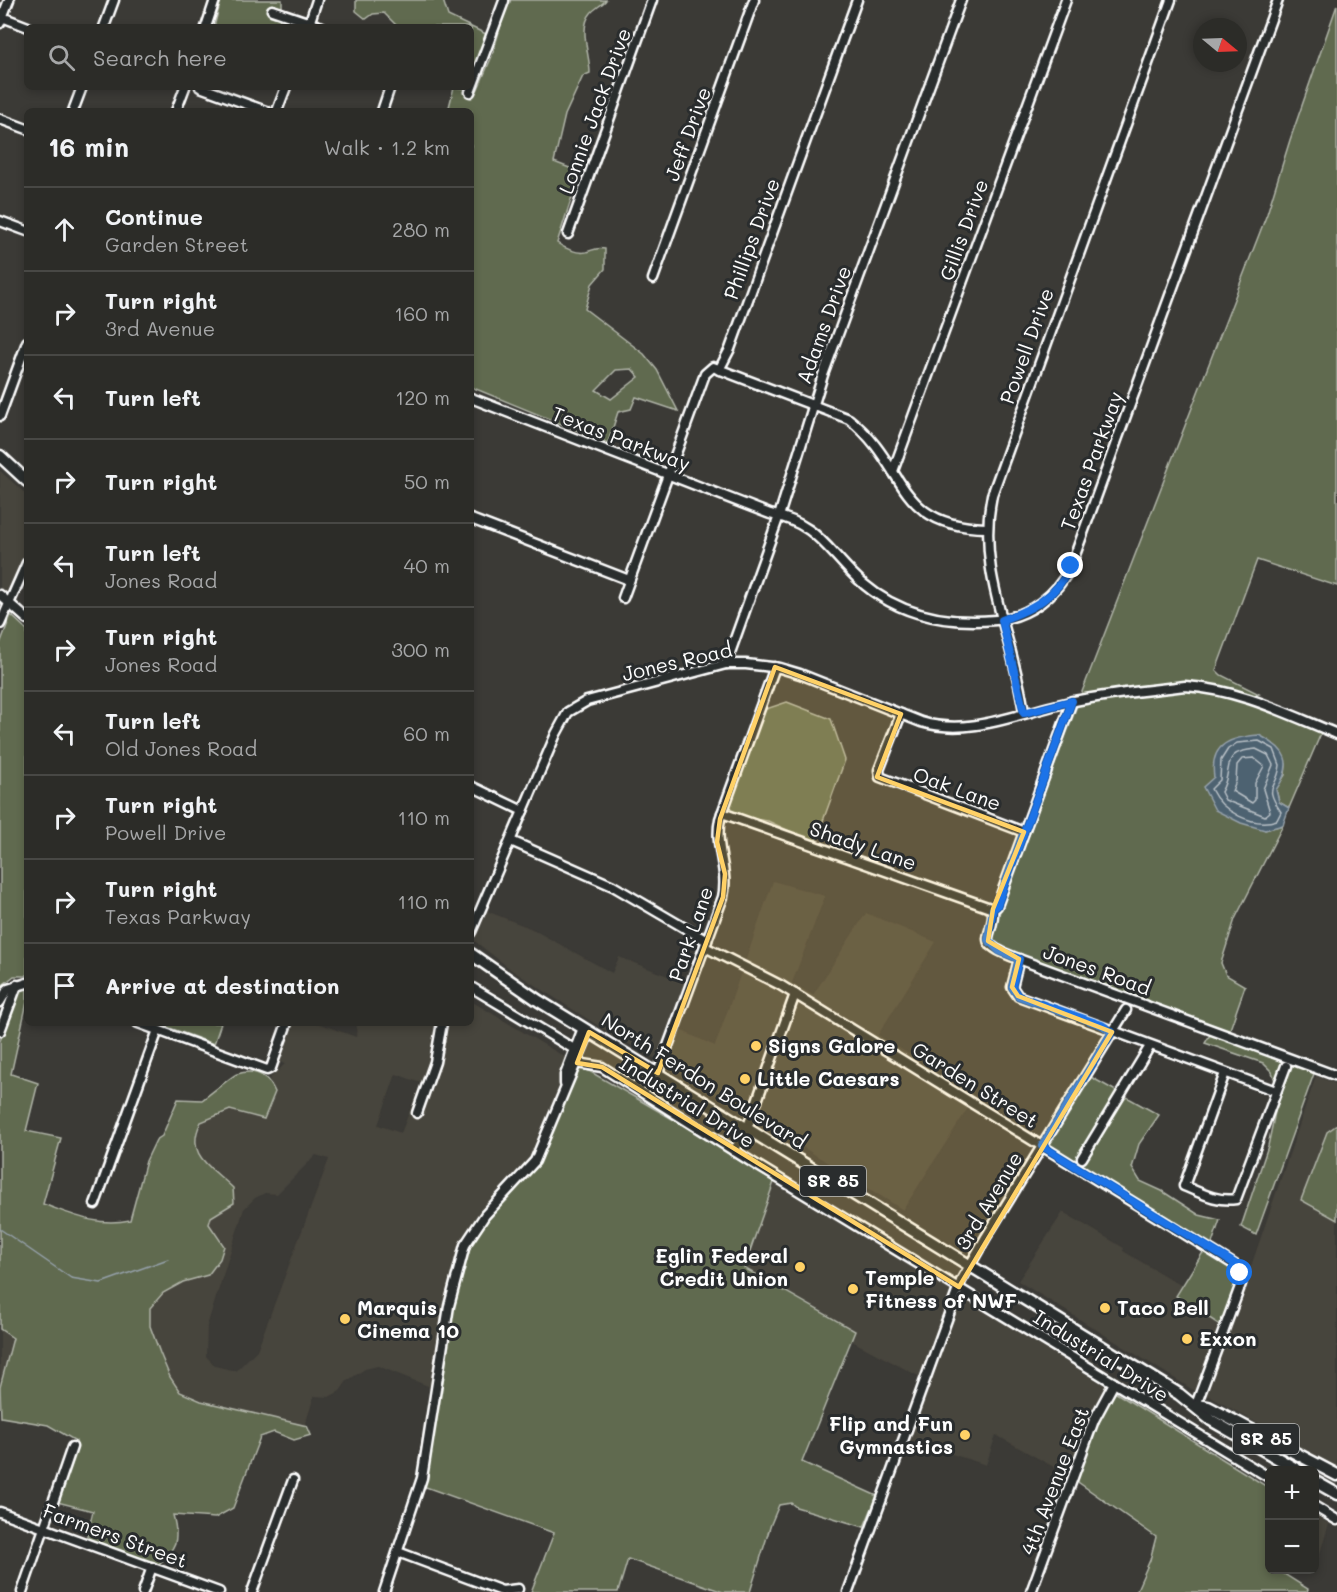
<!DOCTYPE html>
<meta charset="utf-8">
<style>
:root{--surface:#2c2c28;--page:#343430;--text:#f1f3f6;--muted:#a6a7a8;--line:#484845}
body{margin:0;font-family:Mali,sans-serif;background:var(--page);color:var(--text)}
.controls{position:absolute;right:18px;bottom:18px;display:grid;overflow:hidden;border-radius:9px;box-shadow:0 3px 9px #0003}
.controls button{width:54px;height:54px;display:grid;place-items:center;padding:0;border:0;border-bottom:2px solid var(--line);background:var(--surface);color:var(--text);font:30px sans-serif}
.compass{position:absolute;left:1193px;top:18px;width:54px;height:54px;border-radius:50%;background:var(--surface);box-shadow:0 3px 9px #0003;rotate:109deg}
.stop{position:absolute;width:18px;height:18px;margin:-14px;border:4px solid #1a73e8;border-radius:50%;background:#fff}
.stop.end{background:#1a73e8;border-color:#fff;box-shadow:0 2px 6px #0008}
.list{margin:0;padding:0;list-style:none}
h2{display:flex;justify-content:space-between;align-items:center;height:78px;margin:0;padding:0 24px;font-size:26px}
h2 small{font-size:20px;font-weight:400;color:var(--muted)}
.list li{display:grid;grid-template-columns:39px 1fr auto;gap:18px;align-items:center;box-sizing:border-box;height:84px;padding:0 24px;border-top:2px solid var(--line)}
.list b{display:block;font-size:22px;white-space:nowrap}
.list p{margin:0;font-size:20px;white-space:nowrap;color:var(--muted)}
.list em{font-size:20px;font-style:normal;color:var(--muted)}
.icon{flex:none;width:33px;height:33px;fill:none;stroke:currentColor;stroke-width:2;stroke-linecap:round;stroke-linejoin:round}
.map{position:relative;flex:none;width:1337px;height:1592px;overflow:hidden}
.search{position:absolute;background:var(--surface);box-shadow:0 3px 9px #0003;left:24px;top:24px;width:450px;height:66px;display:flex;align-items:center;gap:15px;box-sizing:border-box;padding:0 21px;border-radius:9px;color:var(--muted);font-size:22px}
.panel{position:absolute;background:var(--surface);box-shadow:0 3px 9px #0003;left:24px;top:108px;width:450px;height:918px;border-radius:9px}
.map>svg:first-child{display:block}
.built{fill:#47443c;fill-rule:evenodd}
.green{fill:#616a50;stroke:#b0b4a8;stroke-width:1.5;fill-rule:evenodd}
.water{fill:#4e6271;stroke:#95a1aa;stroke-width:1.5}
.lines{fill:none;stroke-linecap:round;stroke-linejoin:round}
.shore{stroke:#b8c0c6;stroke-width:1.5}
.stream{stroke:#95a1aa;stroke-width:1.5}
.minor-casing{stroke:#fff;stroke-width:13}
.major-casing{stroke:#fff;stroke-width:15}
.minor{stroke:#2a2d2e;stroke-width:8}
.major{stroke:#2a2d2e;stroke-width:10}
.route{stroke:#1a73e8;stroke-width:8}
.marked{fill:#ffd166;fill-opacity:0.2;stroke:#ffd166;stroke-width:4.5;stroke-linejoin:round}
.poi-dot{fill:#ffd166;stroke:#2a2d2e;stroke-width:2}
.labels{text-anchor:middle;stroke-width:6;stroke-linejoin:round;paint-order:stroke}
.shield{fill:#2a2d2e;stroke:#bfc0c0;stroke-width:1.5}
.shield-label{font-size:18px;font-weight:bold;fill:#fff}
.street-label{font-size:20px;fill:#fff;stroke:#2a2d2e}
.poi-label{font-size:20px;font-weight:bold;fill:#fff;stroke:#2a2d2e;text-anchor:start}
</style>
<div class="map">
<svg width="1337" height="1592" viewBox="0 0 1337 1592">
<rect width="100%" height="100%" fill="#3b3a36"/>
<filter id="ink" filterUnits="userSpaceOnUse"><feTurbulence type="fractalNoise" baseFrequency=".0167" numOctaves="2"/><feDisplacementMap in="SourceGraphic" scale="12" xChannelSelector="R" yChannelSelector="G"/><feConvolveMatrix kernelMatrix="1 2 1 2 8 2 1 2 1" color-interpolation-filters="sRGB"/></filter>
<g filter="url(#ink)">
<g class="built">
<path d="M0 471 27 495V555L9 598 0 590Z"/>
<path d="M773 881 825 896 792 983 813 995 866 913 936 942 878 1035 912 1056 938 1078 745 962Z"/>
<path d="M486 905 489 912 530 928 612 973 619 957 688 984 659 1061 614 1036 513 971 472 939Z"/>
<path d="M743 967 791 995 748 1115 665 1064 678 1029 715 1046Z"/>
<path d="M797 999 970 1105 903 1210 761 1121 754 1118Z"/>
<path d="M471 1001 570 1060 532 1159 482 1214 462 1244 446 1306 433 1388 378 1366 365 1369 347 1381 340 1391 329 1397 314 1396 306 1422 307 1426 201 1401 180 1392 170 1377 160 1353 150 1326V1308L163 1293 183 1282 208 1275 214 1234 209 1224 211 1217 234 1203 233 1188 199 1158 195 1142 201 1122 230 1110 264 1119 275 1093 269 1079 285 1064 277 1061 290 1023H317L356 1037 357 1023H439L432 1061 413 1115 419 1117 438 1063 445 1023H471ZM396 1074 421 1083 401 1133 378 1125ZM316 1155 329 1159 257 1350 236 1371 215 1366 206 1356 207 1326 244 1209 255 1198 265 1193 277 1194Z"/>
<path d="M1316 1076 1337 1084V1468L1207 1395Z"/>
<path d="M774 1182 954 1292 922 1378 850 1340 854 1331 744 1268Z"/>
<path d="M1063 1212 1124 1248 1123 1251 1182 1286 1176 1297 1223 1327 1198 1393 1018 1281Z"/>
<path d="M960 1295 1107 1387 1095 1409 1070 1476 996 1435 986 1465 908 1440Z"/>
<path d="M0 1329 13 1338 0 1387Z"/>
<path d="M1315 1515 1329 1524 1315 1569Z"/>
</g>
<g class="green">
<path d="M221 0H282V10L270 6 268 11 281 16 277 27H214Z"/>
<path d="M356 0H443L448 16 488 35 474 71H471V27H398L384 13 373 14 366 19 356 11Z"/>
<path d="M508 0H606C602 5 595 8 591 13 578 28 590 54 590 73L583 76 565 115 554 162 580 172 557 243C564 248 577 254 586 252 594 250 596 247 605 249V269L592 284 585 309 644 354 657 370 678 411 636 397 631 409 618 412 608 443 471 387V111H448L454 87 468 89 466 94 472 96 474 91H477L492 56ZM632 369 639 377 611 399 596 390 616 370Z"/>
<path d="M1337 5V586L1257 560 1216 670 1221 675 1259 694 1250 696 1203 684 1080 697 1267 214 1290 140Z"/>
<path d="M11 615 27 630V976H14L0 987V644Z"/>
<path d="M1185 689C1233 692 1278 713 1322 731L1289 808 1279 802 1276 789 1285 775 1286 764 1214 772V778L1265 830 1283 825 1235 919 1221 963 1226 975 1245 986 1228 1035 1316 1068 1256 1235 1241 1227 1268 1146 1279 1093 1272 1072 1263 1063 1205 1043 1213 1030 986 949 1078 703Z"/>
<path d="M787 702 831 719 845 760 815 843 768 821 745 818 727 811 763 710Z"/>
<path d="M27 986V1002L11 1074 38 1083 26 1131 61 1138 43 1204C73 1215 98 1227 130 1220L146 1161 156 1140 162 1136 178 1099 202 1100C209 1095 232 1076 237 1074 256 1068 268 1076 275 1092L264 1119 230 1110 201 1122C184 1156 212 1167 233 1188L234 1203 211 1217 209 1224 224 1246 220 1259 208 1275 183 1282 163 1293 150 1308V1326L160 1353 170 1377 180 1392 201 1401 307 1426 311 1435 294 1440 274 1432 260 1437 233 1508 215 1518 173 1515C180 1541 176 1548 157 1566L86 1540 93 1511 57 1502 76 1441 48 1425 1 1417 0 1387 13 1338 0 1329V1041L19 987Z"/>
<path d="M156 1023H221L214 1044Z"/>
<path d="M577 1064 681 1124 774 1182 744 1268 855 1331 802 1462 877 1496 864 1527 796 1507 791 1503 779 1505 771 1524 750 1592H723L628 1559 618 1592H531L554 1533 423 1486 452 1307 468 1246 487 1217 538 1162Z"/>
<path d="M1089 1076 1159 1115 1139 1144 1132 1168 1140 1181 1162 1191 1199 1215 1220 1220 1211 1246 1046 1145Z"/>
<path d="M1337 1125V1220L1301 1200 1327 1132Z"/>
<path d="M1205 1249 1236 1271 1237 1284 1223 1327 1176 1296Z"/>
<path d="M1113 1391 1269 1488 1270 1570H1278L1308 1589 1307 1592H1136L1150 1560 1156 1537 1075 1480 1097 1421Z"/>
</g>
<path class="water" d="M1259 735C1286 749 1295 762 1276 790L1279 802 1289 808 1283 825 1265 830 1241 823 1215 810 1203 787 1214 777C1209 743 1232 737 1259 735Z"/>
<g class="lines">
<g class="shore">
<path d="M1259 741 1274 749 1280 765C1277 792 1262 783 1281 812L1277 820C1253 828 1222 812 1211 789L1220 780 1221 760 1228 749 1237 743Z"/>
<path d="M1256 749 1268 755 1273 765 1263 789 1270 812 1265 816 1225 800 1221 792C1235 768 1218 752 1256 749Z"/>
<path d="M1254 758 1264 766 1255 783V800L1252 803 1232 791 1236 781 1237 765 1242 759Z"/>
</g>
<path class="stream" d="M0 1229 71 1278 101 1283 168 1259"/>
<defs>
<g id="minor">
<path d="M272 10 322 27"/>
<path d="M2 17 28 27"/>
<path d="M0 23 9 0"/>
<path d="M104 27 114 0"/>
<path d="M206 27 215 0"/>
<path d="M308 27 317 0"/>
<path d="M200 87 266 111"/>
<path d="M470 92 504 1"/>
<path d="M73 111 82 87"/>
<path d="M176 111 185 87"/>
<path d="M277 111 286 87"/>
<path d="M382 111 390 87"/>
<path d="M0 119 27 129"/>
<path d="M0 221 27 231"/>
<path d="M568 234 652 0"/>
<path d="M653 279 754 0"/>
<path d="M719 370 730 349 857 0"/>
<path d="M471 398 770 514C813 523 822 542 850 571 889 613 942 625 996 620 1029 617 1057 595 1071 566L1278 0"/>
<path d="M0 416 27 342"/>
<path d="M893 471 1066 0"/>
<path d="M471 519 629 580"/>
<path d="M0 595 27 619"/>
<path d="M623 598 705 374 713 367 849 419C909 466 893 526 986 528"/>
<path d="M0 624 27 563"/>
<path d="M726 664 779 516 823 375 961 0"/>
<path d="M1072 701 997 906 993 909C995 940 970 940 1016 958L1337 1076"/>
<path d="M1024 713C1014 637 976 573 992 495L1171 0"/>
<path d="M901 714 879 770 880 777 1024 832"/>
<path d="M471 786 523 811"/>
<path d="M722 813 993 909"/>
<path d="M511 841 613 886 707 941"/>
<path d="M471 932 556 734 568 712 587 701 726 664H746L780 668 800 674 921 722C971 737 1021 712 1070 702 1107 694 1147 691 1185 686 1238 689 1288 714 1337 734"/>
<path d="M705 947 780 985 1235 1265 1240 1273 1241 1284 1196 1405"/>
<path d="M1019 959 1012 987 1018 996 1276 1091"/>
<path d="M471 987 574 1049"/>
<path d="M0 1002 8 989 27 983"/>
<path d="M138 1023 267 1070 271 1068 287 1023"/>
<path d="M0 1031 17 985"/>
<path d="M577 1063 602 1067 755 1164 1270 1478"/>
<path d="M658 1073 723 897C729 869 714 848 720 819L775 667"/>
<path d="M1225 1073 1184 1186C1201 1193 1217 1202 1236 1199L1286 1066"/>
<path d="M565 1084V1075L583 1028"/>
<path d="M417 1113 435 1062 442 1023"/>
<path d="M734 1151 747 1129 795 994"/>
<path d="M1082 1158 1150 1046"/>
<path d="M95 1204 158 1030"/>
<path d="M1314 1506 1337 1520"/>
<path d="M0 1512 219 1592"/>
<path d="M398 1552 502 1591 518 1589"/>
<path d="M22 1592 72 1447"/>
<path d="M143 1592 152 1567"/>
<path d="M252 1592 293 1480"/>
<path d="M384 1592 422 1478 449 1306 465 1245 485 1215 535 1161 589 1032"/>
<path d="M848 1592 961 1281 986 1237 1126 1010"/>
<path d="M1031 1592 1094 1420 1114 1383"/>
</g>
<g id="major">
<path d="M0 456 27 481"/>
<path d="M471 954 539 1001 1179 1394 1211 1420 1298 1470"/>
<path d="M1198 1405 1208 1407 1337 1475"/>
<path d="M1314 1481 1337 1494"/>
</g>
</defs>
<use href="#minor" class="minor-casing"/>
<use href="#major" class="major-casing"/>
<use href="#minor" class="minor"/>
<use href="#major" class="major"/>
</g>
</g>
<g class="lines" filter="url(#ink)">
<path class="route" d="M1071 566C1056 597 1033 609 1002 620L1024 713 1072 701 997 906 993 909 988 940 999 951 1019 959 1012 987 1018 996 1102 1025 1112 1032 1042 1146 1235 1264 1240 1273"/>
</g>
<path class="marked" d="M775 667 901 714 877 777 1024 832 993 909 988 941 1019 959 1012 987 1018 996 1112 1032 959 1287 602 1067 577 1063 589 1032 658 1073 723 897 725 874 717 842 720 819Z"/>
<g class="poi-dot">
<circle cx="756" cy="1046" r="6"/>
<circle cx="745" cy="1079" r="6"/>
<circle cx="800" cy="1267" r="6"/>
<circle cx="853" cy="1289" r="6"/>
<circle cx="1105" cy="1308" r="6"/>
<circle cx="345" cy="1319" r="6"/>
<circle cx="1187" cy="1339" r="6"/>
<circle cx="965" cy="1435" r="6"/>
</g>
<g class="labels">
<g class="shield">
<rect x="800" y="1166" width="66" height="30" rx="4.5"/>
<rect x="1233" y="1424" width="66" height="30" rx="4.5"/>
</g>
<g class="shield-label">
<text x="833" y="1187">SR 85</text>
<text x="1266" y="1445">SR 85</text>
</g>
<g class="street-label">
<text transform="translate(595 111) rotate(-70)" y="7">Lonnie Jack Drive</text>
<text transform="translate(688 134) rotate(-70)" y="7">Jeff Drive</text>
<text transform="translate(964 230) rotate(-70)" y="7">Gillis Drive</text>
<text transform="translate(752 239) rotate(-70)" y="7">Phillips Drive</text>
<text transform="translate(824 325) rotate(-70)" y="7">Adams Drive</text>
<text transform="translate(1027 346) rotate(-70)" y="7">Powell Drive</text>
<text transform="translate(621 439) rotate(21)" y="7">Texas Parkway</text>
<text transform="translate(1092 461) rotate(-70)" y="7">Texas Parkway</text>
<text transform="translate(677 662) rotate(-13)" y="7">Jones Road</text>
<text transform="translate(957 789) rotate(20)" y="7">Oak Lane</text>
<text transform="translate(863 846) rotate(19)" y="7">Shady Lane</text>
<text transform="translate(691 934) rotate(-71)" y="7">Park Lane</text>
<text transform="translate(1097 970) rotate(20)" y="7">Jones Road</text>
<text transform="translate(704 1081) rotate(32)" y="7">North Ferdon Boulevard</text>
<text transform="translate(975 1085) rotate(32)" y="7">Garden Street</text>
<text transform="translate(687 1102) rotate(32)" y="7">Industrial Drive</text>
<text transform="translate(989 1201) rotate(-59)" y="7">3rd Avenue</text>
<text transform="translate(1101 1356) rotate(32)" y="7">Industrial Drive</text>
<text transform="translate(1055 1481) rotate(-69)" y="7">4th Avenue East</text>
<text transform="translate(115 1536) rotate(20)" y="7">Farmers Street</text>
</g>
<g class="poi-label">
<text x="768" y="1053">Signs Galore</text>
<text x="757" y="1086">Little Caesars</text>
<text x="788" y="1263" text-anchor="end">Eglin Federal<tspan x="788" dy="23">Credit Union</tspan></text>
<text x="865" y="1285">Temple<tspan x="865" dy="23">Fitness of NWF</tspan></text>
<text x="357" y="1315">Marquis<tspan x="357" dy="23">Cinema 10</tspan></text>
<text x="1117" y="1315">Taco Bell</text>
<text x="1199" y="1346">Exxon</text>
<text x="953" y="1431" text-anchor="end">Flip and Fun<tspan x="953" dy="23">Gymnastics</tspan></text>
</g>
</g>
</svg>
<div class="controls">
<button>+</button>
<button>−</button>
</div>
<svg class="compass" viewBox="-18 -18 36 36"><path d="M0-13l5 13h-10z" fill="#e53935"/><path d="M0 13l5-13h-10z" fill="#a6a7a8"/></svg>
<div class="stop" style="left:1240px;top:1273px"></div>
<div class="stop end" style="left:1071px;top:566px"></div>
<div class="search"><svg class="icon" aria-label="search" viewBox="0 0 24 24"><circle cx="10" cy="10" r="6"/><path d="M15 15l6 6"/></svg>Search here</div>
<section class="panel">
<h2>16 min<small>Walk · 1.2 km</small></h2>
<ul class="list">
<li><svg class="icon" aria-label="ahead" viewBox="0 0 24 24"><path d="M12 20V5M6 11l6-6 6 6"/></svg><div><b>Continue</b><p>Garden Street</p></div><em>280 m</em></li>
<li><svg class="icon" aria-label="right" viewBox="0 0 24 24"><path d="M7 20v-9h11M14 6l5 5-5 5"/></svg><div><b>Turn right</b><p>3rd Avenue</p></div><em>160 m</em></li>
<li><svg class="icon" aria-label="left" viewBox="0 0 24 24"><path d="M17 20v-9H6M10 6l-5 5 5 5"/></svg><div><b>Turn left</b></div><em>120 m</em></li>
<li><svg class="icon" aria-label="right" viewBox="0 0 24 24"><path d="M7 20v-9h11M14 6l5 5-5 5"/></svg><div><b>Turn right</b></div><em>50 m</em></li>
<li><svg class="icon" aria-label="left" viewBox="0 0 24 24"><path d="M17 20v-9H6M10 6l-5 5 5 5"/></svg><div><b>Turn left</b><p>Jones Road</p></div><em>40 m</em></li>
<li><svg class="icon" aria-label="right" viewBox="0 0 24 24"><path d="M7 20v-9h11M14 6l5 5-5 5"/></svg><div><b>Turn right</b><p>Jones Road</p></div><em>300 m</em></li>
<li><svg class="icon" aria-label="left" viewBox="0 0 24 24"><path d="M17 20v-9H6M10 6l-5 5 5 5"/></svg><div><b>Turn left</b><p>Old Jones Road</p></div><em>60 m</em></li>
<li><svg class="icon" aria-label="right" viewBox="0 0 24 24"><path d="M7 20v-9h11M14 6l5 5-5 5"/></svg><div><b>Turn right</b><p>Powell Drive</p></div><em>110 m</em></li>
<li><svg class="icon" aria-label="right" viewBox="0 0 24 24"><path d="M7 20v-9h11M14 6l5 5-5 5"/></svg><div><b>Turn right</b><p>Texas Parkway</p></div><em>110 m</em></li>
<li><svg class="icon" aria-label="arrive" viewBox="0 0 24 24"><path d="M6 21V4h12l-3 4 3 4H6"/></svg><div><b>Arrive at destination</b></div></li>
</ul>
</section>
</div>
